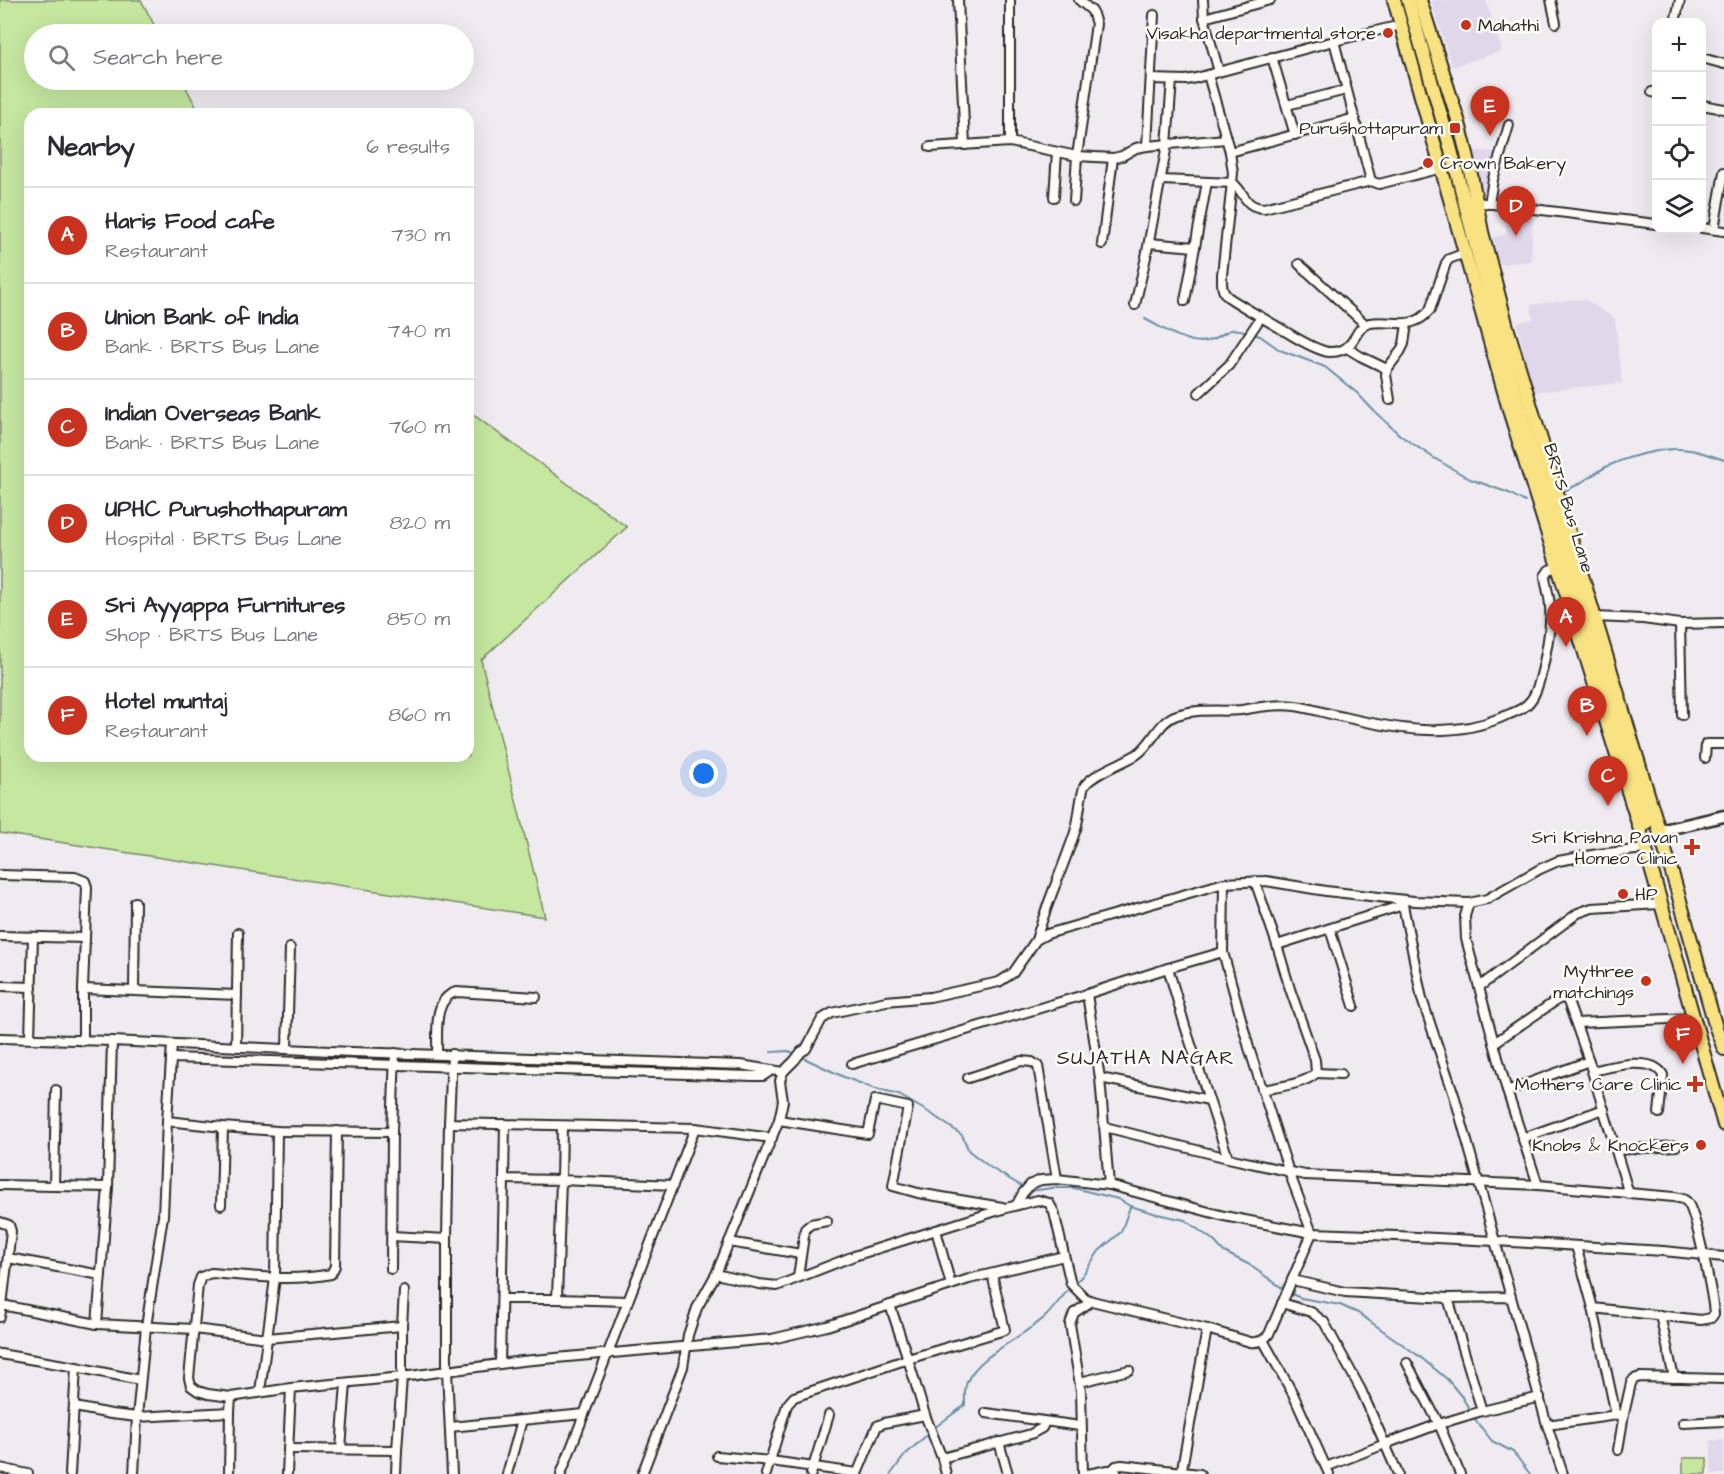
<!DOCTYPE html>
<meta charset="utf-8">
<style>
:root{--surface:#fff;--page:#f7f7f7;--text:#2b2b33;--muted:#7c7c81;--line:#e1e1e2;--accent:#c8321e}
body{margin:0;font-family:"Architects Daughter",sans-serif;background:var(--page);color:var(--text)}
.controls{position:absolute;right:18px;top:18px;display:grid;overflow:hidden;border-radius:12px;box-shadow:0 6px 24px #0002}
.controls button{width:54px;height:54px;display:grid;place-items:center;padding:0;border:0;border-bottom:2px solid var(--line);background:var(--surface);color:var(--text);font:30px sans-serif}
.you{position:absolute;left:704px;top:774px;width:21px;height:21px;margin:-15px;border:4px solid #fff;border-radius:50%;background:#1a73e8;box-shadow:0 0 0 9px #1a73e833}
.badge{display:grid;place-items:center;width:39px;height:39px;border-radius:50%;background:var(--accent);color:#fff;font-size:20px;font-weight:700}
.pin{position:absolute;translate:-50% -50px;filter:drop-shadow(0 2px 3px #0008)}
.pin::after{content:'';position:absolute;top:32px;width:21px;height:18px;background:inherit;clip-path:polygon(0 0,100% 0,50% 100%)}
.list{margin:0;padding:0;list-style:none}
h2{display:flex;justify-content:space-between;align-items:center;height:78px;margin:0;padding:0 24px;font-size:26px}
h2 small{font-size:20px;font-weight:400;color:var(--muted)}
.list li{display:grid;grid-template-columns:39px 1fr auto;gap:18px;align-items:center;box-sizing:border-box;height:96px;padding:0 24px;border-top:2px solid var(--line)}
.list b{display:block;font-size:22px;white-space:nowrap}
.list p{margin:0;font-size:20px;white-space:nowrap;color:var(--muted)}
.list em{font-size:20px;font-style:normal;color:var(--muted)}
.icon{flex:none;width:33px;height:33px;fill:none;stroke:currentColor;stroke-width:2;stroke-linecap:round;stroke-linejoin:round}
.map{position:relative;flex:none;width:1724px;height:1474px;overflow:hidden}
.search{position:absolute;background:var(--surface);box-shadow:0 6px 24px #0002;left:24px;top:24px;width:450px;height:66px;display:flex;align-items:center;gap:15px;box-sizing:border-box;padding:0 21px;border-radius:33px;color:var(--muted);font-size:22px}
.panel{position:absolute;background:var(--surface);box-shadow:0 6px 24px #0002;left:24px;top:108px;width:450px;height:654px;border-radius:18px}
.map>svg:first-child{display:block}
.built{fill:#e0d7ea}
.green{fill:#c5e7a0;stroke:#788966;stroke-width:1.5}
.lines{fill:none;stroke-linecap:round;stroke-linejoin:round}
.stream{stroke:#688fa3;stroke-width:2}
.street-casing{stroke:#2b2b2b;stroke-width:12}
.secondary-casing{stroke:#2b2b2b;stroke-width:15}
.primary-casing{stroke:#2b2b2b;stroke-width:16}
.street{stroke:#fdfcf7;stroke-width:8}
.secondary{stroke:#fdfcf7;stroke-width:10}
.primary{stroke:#f8e281;stroke-width:12}
.poi-dot{fill:#c8321e;stroke:#fdfcf7;stroke-width:2}
.labels{text-anchor:middle;stroke-width:5;stroke-linejoin:round;paint-order:stroke}
.poi-label{font-size:18px;fill:#2b2b2b;stroke:#fdfcf7;text-anchor:end}
.street-label{font-size:18px;fill:#2b2b2b;stroke:#fdfcf7}
.neighbourhood-label{font-size:20px;letter-spacing:1.5px;fill:#2b2b2b;stroke:#fdfcf7}
</style>
<div class="map">
<svg width="1724" height="1474" viewBox="0 0 1724 1474">
<rect width="100%" height="100%" fill="#f0ebf1"/>
<filter id="ink" filterUnits="userSpaceOnUse"><feTurbulence type="fractalNoise" baseFrequency=".0167" numOctaves="2"/><feDisplacementMap in="SourceGraphic" scale="12" xChannelSelector="R" yChannelSelector="G"/><feConvolveMatrix kernelMatrix="1 2 1 2 8 2 1 2 1" color-interpolation-filters="sRGB"/></filter>
<g filter="url(#ink)">
<g class="built">
<path d="M1431 0H1486L1502 51 1452 67Z"/>
<path d="M1474 151 1499 152 1487 193 1480 194Z"/>
<path d="M1506 208 1533 214 1531 261 1499 264 1493 237 1506 234Z"/>
<path d="M1567 300H1586L1615 319 1622 383 1533 392 1517 323 1533 319 1531 305Z"/>
<path d="M1724 1440V1474H1711V1441Z"/>
</g>
<g class="green">
<path d="M0 0H141L159 34H34V80H182L200 114H30V756H468V411L627 527 481 660 545 917 0 833Z"/>
<rect x="1683" y="1458" width="24" height="16"/>
</g>
<g class="lines">
<g class="stream">
<path d="M1145 319C1161 327 1189 346 1207 341 1224 337 1228 324 1247 332"/>
<path d="M1253 334 1260 336 1280 350 1325 367 1357 393 1374 411 1401 436 1434 458 1470 479 1509 493 1525 502"/>
<path d="M1566 490C1581 485 1592 474 1606 467 1626 457 1657 449 1679 449 1694 449 1709 455 1724 460"/>
<path d="M771 1052 789 1051 844 1077 875 1089 899 1095 930 1113 962 1135 969 1151 991 1168 1030 1191 1052 1188H1074L1118 1199 1130 1206 1157 1214 1185 1220 1213 1240 1224 1252 1248 1264 1285 1290"/>
<path d="M1075 1283 1082 1276 1099 1251 1121 1232 1130 1207"/>
<path d="M1289 1293 1301 1298 1340 1305 1358 1313 1419 1356 1447 1379 1462 1397 1477 1422 1492 1441 1513 1452 1530 1474"/>
<path d="M934 1428 965 1405C965 1398 964 1389 967 1382 978 1355 1025 1336 1046 1316 1055 1307 1062 1296 1071 1287"/>
<path d="M891 1474 905 1455 930 1432"/>
</g>
<defs>
<g id="street">
<path d="M958 0 965 145"/>
<path d="M1010 0V142"/>
<path d="M1203 0 1204 18 1219 72"/>
<path d="M1551 0 1556 23"/>
<path d="M1204 18 1270 0"/>
<path d="M1675 22 1680 0"/>
<path d="M1334 41 1371 181 1379 184 1442 168"/>
<path d="M1272 57 1295 135"/>
<path d="M1702 58 1724 64"/>
<path d="M1208 75 1230 152 1233 173 1222 275C1222 284 1221 291 1228 297 1246 309 1265 319 1283 330 1296 338 1310 347 1324 351 1330 353 1336 352 1342 350 1356 345 1355 326 1370 323 1394 319 1412 332 1430 310L1446 263 1449 259 1465 253"/>
<path d="M1151 79 1186 80 1196 78 1334 41 1401 25"/>
<path d="M1652 92 1656 93"/>
<path d="M1287 105 1346 90"/>
<path d="M1702 105 1724 109"/>
<path d="M1147 146 1154 15"/>
<path d="M930 147 1010 142 1077 156 1113 158 1122 156 1136 148 1147 146 1226 139"/>
<path d="M1230 152 1355 118"/>
<path d="M1161 180 1233 183C1246 194 1244 207 1264 208L1371 181"/>
<path d="M1054 197 1057 152"/>
<path d="M1074 201 1077 156 1096 24 1092 11 1079 0"/>
<path d="M1476 202 1656 224"/>
<path d="M1489 204 1493 179 1509 125"/>
<path d="M1702 228 1724 231"/>
<path d="M1714 229 1724 172"/>
<path d="M1149 243 1195 247"/>
<path d="M1102 244 1113 158"/>
<path d="M1299 264 1365 324"/>
<path d="M1185 301 1207 182"/>
<path d="M1135 305 1146 257 1167 145 1172 80"/>
<path d="M1347 348 1360 356 1387 369"/>
<path d="M1199 393 1229 365 1261 317"/>
<path d="M1390 400 1386 375 1387 369 1400 352 1404 344 1407 324"/>
<path d="M1594 617 1643 619 1680 624 1724 623"/>
<path d="M1680 624 1682 715"/>
<path d="M1705 758 1706 744H1724"/>
<path d="M0 875 75 877 85 881 87 887 83 989V1041"/>
<path d="M1255 881 1277 945"/>
<path d="M1224 883 1266 881 1326 891 1414 901 1469 903 1487 899 1540 869 1558 861 1598 854 1645 849"/>
<path d="M1469 903 1465 916 1466 939 1507 1091 1538 1185"/>
<path d="M1330 929 1354 1006"/>
<path d="M0 936 85 938"/>
<path d="M1036 940C1047 902 1064 866 1076 829 1079 819 1081 790 1085 785 1096 772 1121 764 1136 755 1153 744 1158 721 1177 715 1198 708 1220 712 1241 710 1260 707 1275 704 1295 706 1311 708 1327 714 1344 717 1395 729 1450 739 1500 718 1511 713 1524 710 1531 700 1542 686 1552 626 1550 607 1550 597 1546 587 1545 576L1549 570 1557 567"/>
<path d="M1168 968 1185 1026 1228 1158"/>
<path d="M0 986 32 987"/>
<path d="M1479 987 1578 913 1592 908 1660 904"/>
<path d="M83 989 237 995"/>
<path d="M134 990 135 902"/>
<path d="M1576 1023 1693 1018"/>
<path d="M0 1038 112 1041"/>
<path d="M30 1038 33 937"/>
<path d="M1494 1043 1557 1000 1562 998 1567 999 1589 1061 1629 1194"/>
<path d="M172 1044 167 1121 223 1127 277 1131 392 1132"/>
<path d="M236 1047 238 933"/>
<path d="M287 1048 290 948"/>
<path d="M437 1054C438 1034 432 999 456 992L536 997"/>
<path d="M452 1054 449 1123 695 1128 772 1138"/>
<path d="M171 1058 752 1076H763L772 1070"/>
<path d="M852 1064 1087 994"/>
<path d="M1592 1071C1610 1067 1652 1055 1663 1075L1659 1113"/>
<path d="M1316 1073 1341 1074"/>
<path d="M968 1078 1021 1061 1032 1062 1038 1066 1057 1179"/>
<path d="M1100 1078 1209 1100"/>
<path d="M1262 1090C1277 1087 1306 1084 1316 1073L1315 1060 1290 989 1277 945 1403 905 1401 901"/>
<path d="M1507 1091 1589 1061"/>
<path d="M779 1120 868 1134 875 1100 908 1107 893 1186 918 1193 1002 1207"/>
<path d="M449 1123 447 1239V1371L452 1474"/>
<path d="M505 1124 504 1179 561 1180 557 1299"/>
<path d="M562 1126 561 1180 673 1185"/>
<path d="M1105 1127 1228 1158 1305 1175 1538 1185 1674 1197C1679 1198 1684 1198 1687 1202 1696 1211 1713 1298 1714 1314L1711 1318 1701 1320 1593 1308 1616 1415"/>
<path d="M337 1131 335 1266 331 1274C291 1282 251 1276 211 1273L201 1277 198 1285 189 1378 191 1386 198 1391 208 1394 231 1397 291 1388 402 1377 522 1361 772 1339 827 1326 969 1279 1064 1256"/>
<path d="M1523 1138 1604 1109"/>
<path d="M1616 1150 1676 1146"/>
<path d="M0 1185 108 1187 112 1041 352 1052 741 1065 783 1072"/>
<path d="M1109 1185 1100 1078 1087 994 1168 968 1223 952"/>
<path d="M54 1186 56 1090"/>
<path d="M108 1187 97 1324 194 1329 267 1338 402 1326"/>
<path d="M1017 1204 1023 1193 1031 1184 1041 1180 1057 1179 1109 1185 1224 1216 1312 1233 1397 1236 1495 1241 1455 1098 1422 999 1403 905"/>
<path d="M221 1205 223 1127"/>
<path d="M0 1222 9 1225 11 1231 2 1305 97 1324"/>
<path d="M936 1230 951 1285"/>
<path d="M392 1236 447 1239"/>
<path d="M729 1242 801 1254"/>
<path d="M1576 1246 1593 1308"/>
<path d="M8 1258 101 1275"/>
<path d="M391 1269 392 1132 395 1053"/>
<path d="M798 1277 805 1229 811 1224 827 1221"/>
<path d="M1292 1280 1345 1292 1448 1298"/>
<path d="M1511 1297 1495 1241 1663 1251 1724 1257"/>
<path d="M502 1299H557L628 1301"/>
<path d="M1282 1303 1311 1312 1324 1322 1361 1390 1385 1444 1439 1424 1482 1411 1448 1298 1511 1297 1547 1425 1624 1414"/>
<path d="M890 1305 908 1359 1005 1330 992 1274"/>
<path d="M1660 1315 1674 1378"/>
<path d="M0 1317 2 1305"/>
<path d="M1263 1340 1293 1394 1329 1474"/>
<path d="M0 1354 76 1367 70 1474"/>
<path d="M1407 1363 1439 1424 1460 1474"/>
<path d="M500 1364 504 1179"/>
<path d="M76 1367 140 1380"/>
<path d="M1080 1382 1129 1370"/>
<path d="M260 1392 275 1278 277 1131"/>
<path d="M75 1407 111 1414 137 1417 146 1327 163 1216 167 1121"/>
<path d="M1482 1411 1540 1397"/>
<path d="M986 1413 1080 1426"/>
<path d="M1683 1423 1724 1421"/>
<path d="M1547 1425 1563 1474"/>
<path d="M450 1427 584 1414"/>
<path d="M999 1442 1008 1474"/>
<path d="M288 1449 397 1450 396 1474"/>
<path d="M341 1449 346 1383"/>
<path d="M397 1450 402 1377V1326L404 1291"/>
<path d="M1618 1450 1624 1414 1631 1383 1634 1379 1640 1377 1724 1379"/>
<path d="M717 1456 771 1461 857 1473"/>
<path d="M942 1458 946 1474"/>
<path d="M1326 1467 1385 1444 1398 1474"/>
<path d="M0 1468 28 1474"/>
<path d="M1112 1470 1116 1466 1122 1465 1200 1474"/>
<path d="M134 1474 137 1417 230 1412 231 1397"/>
<path d="M229 1474 230 1412"/>
<path d="M287 1474 291 1388"/>
<path d="M507 1474 522 1420"/>
<path d="M561 1474 695 1128"/>
<path d="M642 1474 683 1367 688 1335 697 1308 716 1274 779 1120 783 1101 780 1081 783 1072 795 1060 801 1052 806 1049 822 1019 832 1013 886 1001 930 997 999 982 1013 973 1036 940 1047 934 1224 883 1223 952 1249 1048 1289 1172 1312 1233 1269 1334C1264 1341 1258 1343 1250 1342L1207 1329 1092 1301 1085 1298 1071 1284 1054 1212 1049 1203 1038 1200 1006 1208 854 1256 777 1286 759 1284 716 1274"/>
<path d="M766 1474 787 1405 794 1397 908 1359 925 1415 942 1458 1031 1434 1042 1428 1045 1422"/>
<path d="M811 1474 829 1415"/>
<path d="M857 1474 877 1426 884 1423 925 1415"/>
<path d="M1083 1474 1081 1391 1070 1324 1074 1313 1092 1301"/>
<path d="M1088 1474 1108 1470 1115 1471 1117 1474"/>
<path d="M1181 1474 1207 1329"/>
</g>
<path id="secondary" d="M1659 831 1724 816"/>
<g id="primary">
<path d="M1394 0 1510 413 1641 833 1724 1125"/>
<path d="M1408 0 1451 150 1511 381 1646 823"/>
<path d="M1420 0 1459 123 1467 154 1482 232 1507 327 1675 883 1716 1028 1724 1049"/>
</g>
</defs>
<use href="#street" class="street-casing"/>
<use href="#secondary" class="secondary-casing"/>
<use href="#primary" class="primary-casing"/>
<use href="#street" class="street"/>
<use href="#secondary" class="secondary"/>
<use href="#primary" class="primary"/>
</g>
</g>
<g class="poi-dot">
<circle cx="1466" cy="25" r="6"/>
<circle cx="1388" cy="33" r="6"/>
<rect x="1449" y="122" width="12" height="12" rx="3"/>
<circle cx="1428" cy="163" r="6"/>
<path d="M1689 838h6v6h6v6h-6v6h-6v-6h-6v-6h6z"/>
<circle cx="1623" cy="894" r="6"/>
<circle cx="1646" cy="981" r="6"/>
<path d="M1692 1075h6v6h6v6h-6v6h-6v-6h-6v-6h6z"/>
<circle cx="1701" cy="1145" r="6"/>
</g>
<g class="labels">
<g class="poi-label">
<text x="1478" y="31" text-anchor="start">Mahathi</text>
<text x="1376" y="39">Visakha departmental store</text>
<text x="1443" y="134">Purushottapuram</text>
<text x="1440" y="169" text-anchor="start">Crown Bakery</text>
<text x="1678" y="843">Sri Krishna Pavan<tspan x="1678" dy="21">Homeo Clinic</tspan></text>
<text x="1635" y="900" text-anchor="start">HP</text>
<text x="1634" y="977">Mythree<tspan x="1634" dy="21">matchings</tspan></text>
<text x="1682" y="1090">Mothers Care Clinic</text>
<text x="1689" y="1151">Knobs &amp; Knockers</text>
</g>
<g class="street-label">
<text transform="translate(1569 508) rotate(73)" y="6">BRTS Bus Lane</text>
</g>
<g class="neighbourhood-label">
<text x="1146" y="1064">SUJATHA NAGAR</text>
</g>
</g>
</svg>
<div class="controls">
<button>+</button>
<button>−</button>
<button><svg class="icon" aria-label="locate" viewBox="0 0 24 24"><circle cx="12" cy="12" r="6"/><path d="M12 2v4M12 18v4M2 12h4M18 12h4"/></svg></button>
<button><svg class="icon" aria-label="layers" viewBox="0 0 24 24"><path d="M12 4l9 5-9 5-9-5zM3 14l9 5 9-5"/></svg></button>
</div>
<div class="you"></div>
<div class="pin badge" style="left:1566px;top:647px">A</div>
<div class="pin badge" style="left:1587px;top:736px">B</div>
<div class="pin badge" style="left:1608px;top:806px">C</div>
<div class="pin badge" style="left:1516px;top:236px">D</div>
<div class="pin badge" style="left:1490px;top:136px">E</div>
<div class="pin badge" style="left:1683px;top:1064px">F</div>
<div class="search"><svg class="icon" aria-label="search" viewBox="0 0 24 24"><circle cx="10" cy="10" r="6"/><path d="M15 15l6 6"/></svg>Search here</div>
<section class="panel">
<h2>Nearby<small>6 results</small></h2>
<ul class="list">
<li><span class="badge">A</span><div><b>Haris Food cafe</b><p>Restaurant</p></div><em>730 m</em></li>
<li><span class="badge">B</span><div><b>Union Bank of India</b><p>Bank · BRTS Bus Lane</p></div><em>740 m</em></li>
<li><span class="badge">C</span><div><b>Indian Overseas Bank</b><p>Bank · BRTS Bus Lane</p></div><em>760 m</em></li>
<li><span class="badge">D</span><div><b>UPHC Purushothapuram</b><p>Hospital · BRTS Bus Lane</p></div><em>820 m</em></li>
<li><span class="badge">E</span><div><b>Sri Ayyappa Furnitures</b><p>Shop · BRTS Bus Lane</p></div><em>850 m</em></li>
<li><span class="badge">F</span><div><b>Hotel muntaj</b><p>Restaurant</p></div><em>860 m</em></li>
</ul>
</section>
</div>
